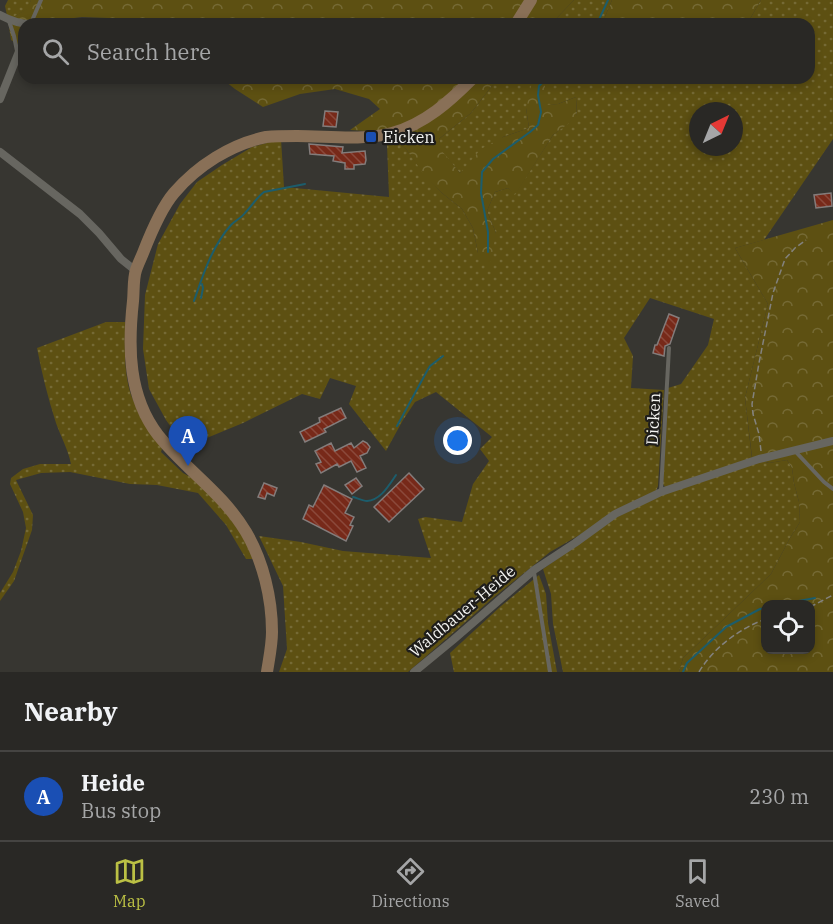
<!DOCTYPE html>
<style>
:root{--surface:#292825;--page:#31302d;--text:#f1f3f6;--muted:#a5a6a7;--line:#454442;--accent:#bbc044}
body{margin:0;font-family:"IBM Plex Serif",serif;background:var(--page);color:var(--text)}
.controls{position:absolute;right:18px;bottom:18px;display:grid;overflow:hidden;border-radius:12px;box-shadow:0 3px 9px #0003}
.controls button{width:54px;height:54px;display:grid;place-items:center;padding:0;border:0;border-bottom:2px solid var(--line);background:var(--surface);color:var(--text);font:30px sans-serif}
.compass{position:absolute;left:689px;top:102px;width:54px;height:54px;border-radius:50%;background:var(--surface);box-shadow:0 3px 9px #0003;rotate:43deg}
.you{position:absolute;left:458px;top:441px;width:21px;height:21px;margin:-15px;border:4px solid #fff;border-radius:50%;background:#1a73e8;box-shadow:0 0 0 9px #1a73e833}
.badge{display:grid;place-items:center;width:39px;height:39px;border-radius:50%;background:var(--accent);color:#fff;font-size:20px;font-weight:700}
.pin{position:absolute;translate:-50% -50px;filter:drop-shadow(0 2px 3px #0008)}
.pin::after{content:'';position:absolute;top:32px;width:21px;height:18px;background:inherit;clip-path:polygon(0 0,100% 0,50% 100%)}
.list{margin:0;padding:0;list-style:none}
h2{display:flex;justify-content:space-between;align-items:center;height:78px;margin:0;padding:0 24px;font-size:26px}
h2 small{font-size:20px;font-weight:400;color:var(--muted)}
.list li{display:grid;grid-template-columns:39px 1fr auto;gap:18px;align-items:center;box-sizing:border-box;height:90px;padding:0 24px;border-top:2px solid var(--line)}
.list b{display:block;font-size:22px;white-space:nowrap}
.list p{margin:0;font-size:20px;white-space:nowrap;color:var(--muted)}
.list em{font-size:20px;font-style:normal;color:var(--muted)}
.icon{flex:none;width:33px;height:33px;fill:none;stroke:currentColor;stroke-width:2;stroke-linecap:round;stroke-linejoin:round}
.map{position:relative;flex:none;width:833px;height:672px;overflow:hidden}
.search{position:absolute;background:var(--surface);box-shadow:0 3px 9px #0003;left:18px;right:18px;top:18px;height:66px;display:flex;align-items:center;gap:15px;box-sizing:border-box;padding:0 21px;border-radius:18px;color:var(--muted);font-size:22px}
.sheet{height:168px;background:var(--surface)}
nav{display:flex;justify-content:space-around;align-items:center;box-sizing:border-box;height:84px;border-top:2px solid var(--line);background:var(--surface);font-size:16px;color:var(--muted)}
nav a{display:grid;justify-items:center;gap:3px}
nav .on{color:var(--accent)}
.map>svg:first-child{display:block}
.grass{fill:url(#grass-dots);fill-rule:evenodd}
.forest{fill:url(#forest-crowns);fill-rule:evenodd}
.lines{fill:none;stroke-linecap:round;stroke-linejoin:round}
.stream{stroke:#1c5d6c;stroke-width:2}
.building{fill:url(#building-back-hatch);stroke:#837c7b;stroke-width:1.5}
.path{stroke:#83827e;stroke-width:1.5;stroke-dasharray:6 3;stroke-linecap:butt}
.lane{stroke:#676660;stroke-width:4}
.street{stroke:#676660;stroke-width:8}
.secondary{stroke:#897057;stroke-width:12}
.transit-dot{fill:#1a4fb4;stroke:#1e1d1b;stroke-width:2}
.labels{text-anchor:middle;stroke-width:4.5;stroke-linejoin:round;paint-order:stroke}
.poi-label{font-size:16px;fill:#f4f4f1;stroke:#1e1d1b;text-anchor:start}
.street-label{font-size:16px;fill:#f4f4f1;stroke:#1e1d1b}
</style>
<div class="map">
<svg width="833" height="672" viewBox="0 0 833 672">
<defs>
<pattern id="grass-dots" width="8" height="8" patternUnits="userSpaceOnUse" patternTransform="scale(1.5)"><rect width="8" height="8" fill="#5d5012"/><path d="M2 2h.1M6 6h.1" fill="none" stroke="#756a35" stroke-width="1.8" stroke-linecap="round"/></pattern>
<pattern id="forest-crowns" width="20" height="18" patternUnits="userSpaceOnUse" patternTransform="scale(1.5)"><rect width="20" height="18" fill="#5d5012"/><path d="M2 6a3 3 0 1 1 6 0M12 15a3 3 0 1 1 6 0" fill="none" stroke="#756a35"/></pattern>
<pattern id="building-back-hatch" width="6" height="6" patternUnits="userSpaceOnUse" patternTransform="scale(1.5)"><rect width="6" height="6" fill="#772919"/><path d="M-1 5l2 2M0 0l6 6M5-1l2 2" fill="none" stroke="#8b493b"/></pattern>
</defs>
<rect width="100%" height="100%" fill="#373631"/>
<g class="grass">
<path d="M8 0H31L28 9 8 20 5 6Z"/>
<path d="M574 0H612L602 24H551Z"/>
<path d="M761 0H833V139L764 240 735 248 768 304 745 398 752 459 665 487 663 484 668 388 681 384 708 345 714 319 650 298 624 338 633 356 631 388 664 390 658 486 656 491 550 552 493 598 408 672H279L287 649 283 586 259 536 301 542 343 551 431 558 418 519 425 517 462 522 473 484 489 461 480 449 492 437 436 392 415 402 403 420 386 451 349 404 356 386 330 378 320 399 302 394 243 423 185 447 166 420 149 389 143 349 145 295 158 244 180 204 197 182 222 165 252 147 281 139 284 187 389 197 387 144 397 142 406 149 426 176 442 193 462 209 473 228 478 253 496 233 487 211 495 192 508 188 515 194 553 135 577 116 576 97 558 104 526 108 529 128 503 137 460 173 441 151 439 139 471 113 498 78H809V24H747ZM698 111H734V147H698Z"/>
<path d="M106 322H125C125 347 123 376 133 400 141 417 153 433 162 449L161 452 183 473 196 480 217 501 243 536 253 559H246L226 525 198 493 157 485 130 484 70 472 41 473 16 480 33 515 32 530 14 581 0 601V593L13 572 21 551 26 528 23 512 10 484 11 478 23 469 40 464H71C68 449 61 437 56 423 48 398 42 374 37 348Z"/>
<path d="M787 460 792 468 794 483 799 502 800 522 790 538 771 574 683 658 679 672H563L553 624 551 594 543 569 615 518 661 494 762 461 769 463Z"/>
<path d="M539 575 546 594 548 623 557 672H454L450 653 501 606Z"/>
</g>
<g class="forest">
<path d="M31 0H574L551 24H153L108 18 82 17 58 20 49 24H24V48L11 40 8 20 27 9Z"/>
<path d="M612 0H761L747 24H602Z"/>
<path d="M221 78H498L471 113 439 139 442 151 460 173 481 149 503 137 529 128 526 108 533 78 545 80V105L558 104 576 97 577 117 553 135 515 195 508 188 495 192 487 211 496 233 490 266 478 253 473 228 462 209 442 193 425 176 406 149 383 132 350 130 380 109 369 99 335 89 300 94 263 107 235 89Z"/>
<path d="M833 220V672H679L683 658 771 574 790 538 800 522 799 502 794 483 792 468 787 460 769 463 752 457 745 398 768 304 735 248ZM766 604H810V650H766Z"/>
</g>
<g class="lines">
<g class="stream">
<path d="M597 24 608 0"/>
<path d="M488 252V232L481 193 482 172 493 159 530 132 538 125 541 112 538 95 539 86 547 78"/>
<path d="M201 298 203 288 202 284"/>
<path d="M194 301C203 275 212 246 231 225 235 221 241 218 245 213 252 206 256 198 264 192L305 184"/>
<path d="M397 426 427 371 430 366 443 356"/>
<path d="M353 497C357 498 363 501 367 501 381 500 389 485 396 475"/>
<path d="M782 604 815 598"/>
<path d="M683 672 687 663 726 627 760 609 766 608"/>
</g>
</g>
<g class="building">
<path d="M325 111 338 112 336 127 323 126Z"/>
<path d="M309 144 343 147 342 153 365 151 366 160 365 164 354 165V169H345V163L333 161 334 156 310 154Z"/>
<path d="M831 193 832 206 816 208 814 195Z"/>
<path d="M669 314 679 318 670 344 665 346 664 356 653 353 655 345H657Z"/>
<path d="M341 408 346 418 324 429 326 432 305 442 300 432 320 422 319 418Z"/>
<path d="M363 441 367 443 370 447 367 453 360 456 366 468 357 472 351 461 339 467 337 464 321 473 316 464 321 462 315 451 331 443 335 451 351 443 354 448Z"/>
<path d="M409 473 424 489 389 522 374 507Z"/>
<path d="M356 478 362 486 352 494 345 485Z"/>
<path d="M264 483 277 488 274 496 267 493 265 499 258 497Z"/>
<path d="M324 485 352 499 345 513 354 517 350 525 353 526 346 541 303 519 309 505 313 507Z"/>
</g>
<g class="lines">
<g class="path">
<path d="M761 451 759 434 753 414 752 404 759 363 773 293 785 259 795 248 806 240"/>
<path d="M810 607 833 595"/>
<path d="M699 672C713 648 740 628 766 619"/>
</g>
<g class="lane">
<path d="M9 21 14 36 17 51"/>
<path d="M31 23 41 0"/>
<path d="M794 450 824 482 833 489"/>
<path d="M661 491 669 348"/>
<path d="M534 572 550 672"/>
</g>
<g class="street">
<path d="M0 15C11 21 20 24 31 24"/>
<path d="M0 99 24 39"/>
<path d="M0 152 80 214 99 233 121 259 136 271"/>
<path d="M414 672 453 640 534 570 575 543 615 514 661 492 759 459 833 441"/>
</g>
<g class="secondary">
<path d="M516 24 531 0"/>
<path d="M267 672C269 659 272 645 272 632 272 598 263 561 246 532 222 492 186 470 158 435 128 396 128 347 133 301 134 291 133 279 136 270 138 264 141 258 143 253 150 235 162 207 174 193 197 166 231 144 266 137 276 136 287 136 297 136 328 136 361 141 392 133 425 124 450 101 473 78"/>
</g>
</g>
<rect class="transit-dot" x="365" y="131" width="12" height="12" rx="3"/>
<g class="labels">
<g class="poi-label">
<text x="383" y="143">Eicken</text>
</g>
<g class="street-label">
<text transform="translate(653 419) rotate(-87)" y="6">Dicken</text>
<text transform="translate(462 611) rotate(-40)" y="6">Waldbauer-Heide</text>
</g>
</g>
</svg>
<div class="controls">
<button><svg class="icon" aria-label="locate" viewBox="0 0 24 24"><circle cx="12" cy="12" r="6"/><path d="M12 2v4M12 18v4M2 12h4M18 12h4"/></svg></button>
</div>
<svg class="compass" viewBox="-18 -18 36 36"><path d="M0-13l5 13h-10z" fill="#e53935"/><path d="M0 13l5-13h-10z" fill="#a5a6a7"/></svg>
<div class="you"></div>
<div class="pin badge" style="left:188px;top:466px;background:#1a4fb4">A</div>
<div class="search"><svg class="icon" aria-label="search" viewBox="0 0 24 24"><circle cx="10" cy="10" r="6"/><path d="M15 15l6 6"/></svg>Search here</div>
</div>
<section class="sheet">
<h2>Nearby<small></small></h2>
<ul class="list">
<li><span class="badge" style="background:#1a4fb4">A</span><div><b>Heide</b><p>Bus stop</p></div><em>230 m</em></li>
</ul>
</section>
<nav>
<a class="on"><svg class="icon" aria-label="map" viewBox="0 0 24 24"><path d="M3 6l6-2 6 2 6-2v14l-6 2-6-2-6 2zM9 4v14M15 6v14"/></svg>Map</a>
<a><svg class="icon" aria-label="directions" viewBox="0 0 24 24"><path d="M12 3l9 9-9 9-9-9zM9 14v-3h6M13 9l2 2-2 2"/></svg>Directions</a>
<a><svg class="icon" aria-label="saved" viewBox="0 0 24 24"><path d="M7 4h10v16l-5-4-5 4z"/></svg>Saved</a>
</nav>
